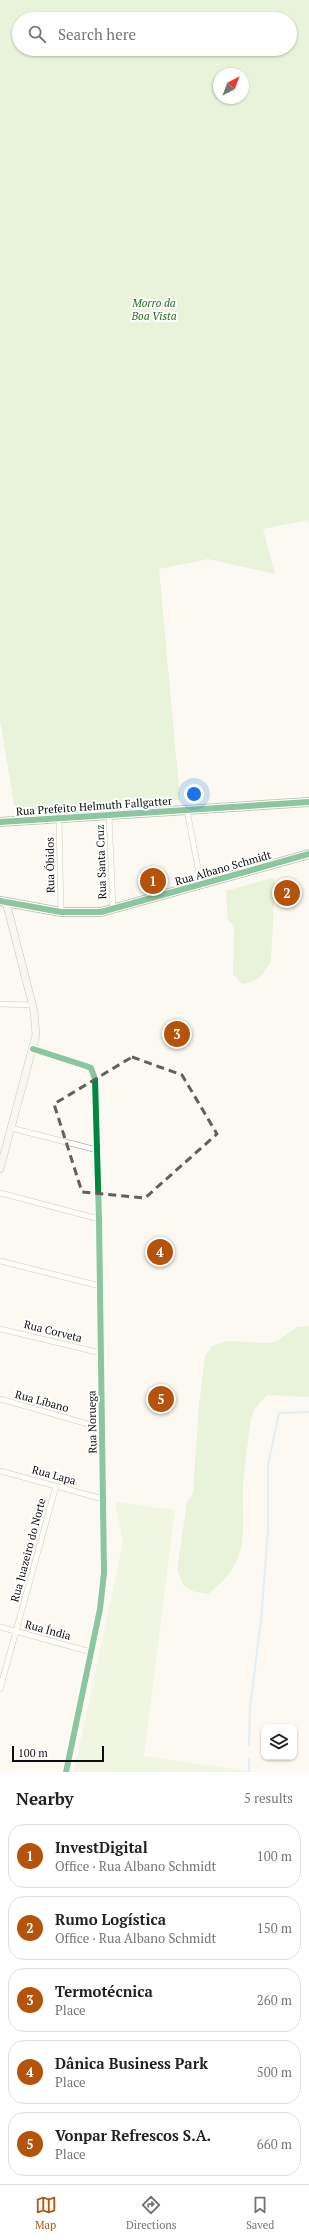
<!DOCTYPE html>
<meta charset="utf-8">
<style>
:root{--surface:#fff;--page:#f6f6f6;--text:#222;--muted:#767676;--line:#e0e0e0;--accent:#b45309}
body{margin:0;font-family:"PT Serif",serif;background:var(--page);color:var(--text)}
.controls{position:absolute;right:12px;bottom:12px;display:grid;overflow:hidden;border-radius:8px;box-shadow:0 1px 3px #0004}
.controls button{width:36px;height:36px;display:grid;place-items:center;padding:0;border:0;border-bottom:1px solid var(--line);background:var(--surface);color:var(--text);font:20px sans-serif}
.compass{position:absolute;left:213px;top:68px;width:36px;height:36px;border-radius:50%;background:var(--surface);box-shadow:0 1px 3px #0004;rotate:42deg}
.scale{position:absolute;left:12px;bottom:10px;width:92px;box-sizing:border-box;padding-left:4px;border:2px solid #0d0d0d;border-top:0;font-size:11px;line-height:14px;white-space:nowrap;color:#0d0d0d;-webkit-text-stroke:3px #fff;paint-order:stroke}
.you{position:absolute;left:194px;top:794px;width:14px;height:14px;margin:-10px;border:3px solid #fff;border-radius:50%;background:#1a73e8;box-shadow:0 0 0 6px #1a73e833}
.badge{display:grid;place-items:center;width:26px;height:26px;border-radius:50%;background:var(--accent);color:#fff;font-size:13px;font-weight:700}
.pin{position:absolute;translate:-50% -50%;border:2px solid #fff;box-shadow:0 1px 4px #0006}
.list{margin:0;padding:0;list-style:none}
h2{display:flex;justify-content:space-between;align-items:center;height:52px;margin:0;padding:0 16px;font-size:17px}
h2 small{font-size:13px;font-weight:400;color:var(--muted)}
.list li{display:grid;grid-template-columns:26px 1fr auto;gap:12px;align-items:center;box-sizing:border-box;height:64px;margin:0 8px 8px;padding:0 8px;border:1px solid var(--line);border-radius:16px}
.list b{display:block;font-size:15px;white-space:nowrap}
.list p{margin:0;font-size:13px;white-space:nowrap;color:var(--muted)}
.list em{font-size:13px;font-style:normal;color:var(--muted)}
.icon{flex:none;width:22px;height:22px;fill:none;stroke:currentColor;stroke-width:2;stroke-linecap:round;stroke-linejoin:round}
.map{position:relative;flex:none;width:309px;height:1772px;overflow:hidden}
.search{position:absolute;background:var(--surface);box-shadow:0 1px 3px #0004;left:12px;right:12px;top:12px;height:44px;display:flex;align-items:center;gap:10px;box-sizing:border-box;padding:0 14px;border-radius:22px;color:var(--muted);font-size:15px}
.sheet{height:412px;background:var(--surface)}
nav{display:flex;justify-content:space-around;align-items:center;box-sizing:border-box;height:56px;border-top:1px solid var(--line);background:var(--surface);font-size:11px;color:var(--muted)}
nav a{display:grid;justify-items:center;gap:2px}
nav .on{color:var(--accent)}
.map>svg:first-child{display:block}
.green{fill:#e2f2ce}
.forest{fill:#d2ebbc;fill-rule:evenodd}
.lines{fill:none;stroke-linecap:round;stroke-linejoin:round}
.stream{stroke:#c3e3f9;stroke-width:2}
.street-casing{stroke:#949390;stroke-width:6}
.secondary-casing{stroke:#8b8a86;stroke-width:8}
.primary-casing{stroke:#81817d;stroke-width:10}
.street{stroke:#fefefd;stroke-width:5}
.secondary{stroke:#f5f4e8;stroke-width:7}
.primary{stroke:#ede8d8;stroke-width:8}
.cycleway-casing{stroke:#fff;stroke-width:8}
.cycleway{stroke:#00873e;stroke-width:6}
.marked{fill:none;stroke:#60605d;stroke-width:3;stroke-dasharray:8 5;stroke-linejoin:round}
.labels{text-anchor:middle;stroke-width:4;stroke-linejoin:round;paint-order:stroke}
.park-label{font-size:11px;font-style:italic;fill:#246b17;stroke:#fff}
.street-label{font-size:11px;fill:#0d0d0d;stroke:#fff}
</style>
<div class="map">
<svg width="309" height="1772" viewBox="0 0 309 1772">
<rect width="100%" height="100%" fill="#fbf9f1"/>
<path class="green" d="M115 1502 175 1510 144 1756 253 1772H74L123 1542Z"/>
<g class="forest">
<path d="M0 0H309V524L308 520 263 529 275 574 208 559 159 569 180 800 15 810 0 720ZM19 19H290V49H19ZM219 74H243V98H219Z"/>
<path d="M272 878 275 880 271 961C262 976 259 981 242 984L233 974 234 926 228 920 226 891Z"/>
<path d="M309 1326V1397L268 1395C250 1410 251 1419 248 1441 246 1456 244 1471 243 1487 242 1534 251 1562 208 1594L195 1592 184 1586 177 1570 187 1502 193 1493 199 1406 205 1357 212 1346 228 1341 267 1343 277 1341 297 1327Z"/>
</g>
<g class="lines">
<g class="stream">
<path d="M249 1745 250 1707 261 1620 268 1531V1465L279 1413 309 1412"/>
<path d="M249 1772V1759"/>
</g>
<defs>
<g id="street">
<path d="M187 810 201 884"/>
<path d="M109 815 113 909"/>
<path d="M59 818 61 912"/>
<path d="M0 1004 32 1005"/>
<path d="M33 1049 86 1066 91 1068 95 1079 99 1219 104 1573 100 1609 66 1772"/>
<path d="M11 1128 97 1150"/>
<path d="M0 1193 99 1219"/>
<path d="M0 1261 100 1286"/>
<path d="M0 1329 101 1353"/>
<path d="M0 1399 102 1428"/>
<path d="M0 1471 103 1499"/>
<path d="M0 1627 91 1652"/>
<path d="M0 1689 56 1486"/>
</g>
<path id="secondary" d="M0 1169 36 1035 34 1011 6 902"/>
<g id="primary">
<path d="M0 822 309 802"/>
<path d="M0 901 61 912H101L309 854"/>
</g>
</defs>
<use href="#street" class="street-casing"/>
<use href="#secondary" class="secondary-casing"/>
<use href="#primary" class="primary-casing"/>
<use href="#street" class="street"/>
<use href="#secondary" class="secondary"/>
<use href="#primary" class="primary"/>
<defs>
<g id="cycleway">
<path d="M0 822 309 802"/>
<path d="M0 901 61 912H101L309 854"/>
<path d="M33 1049 86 1066 91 1068 95 1079 99 1219 104 1573 100 1609 66 1772"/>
</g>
</defs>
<use href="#cycleway" class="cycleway-casing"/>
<use href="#cycleway" class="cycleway"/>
</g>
<path d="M0 0H309V1772H0ZM132 1057 182 1075 217 1134 145 1198 82 1192 54 1104Z" fill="#fbf9f1" fill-opacity=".55" fill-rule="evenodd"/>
<path class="marked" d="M132 1057 182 1075 217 1134 145 1198 82 1192 54 1104Z"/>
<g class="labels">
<g class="park-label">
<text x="154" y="307">Morro da<tspan x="154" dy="13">Boa Vista</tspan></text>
</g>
<g class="street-label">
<text transform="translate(94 806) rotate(-4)" y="4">Rua Prefeito Helmuth Fallgatter</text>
<text transform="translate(101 862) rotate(-92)" y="4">Rua Santa Cruz</text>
<text transform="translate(50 865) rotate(-91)" y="4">Rua Óbidos</text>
<text transform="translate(223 868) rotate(-16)" y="4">Rua Albano Schmidt</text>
<text transform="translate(53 1331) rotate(14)" y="4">Rua Corveta</text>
<text transform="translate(42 1401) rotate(15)" y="4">Rua Líbano</text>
<text transform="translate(92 1422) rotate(-91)" y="4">Rua Noruega</text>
<text transform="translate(54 1475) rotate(15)" y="4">Rua Lapa</text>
<text transform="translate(28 1550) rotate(-75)" y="4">Rua Juazeiro do Norte</text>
<text transform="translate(48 1630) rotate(15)" y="4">Rua Índia</text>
</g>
</g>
</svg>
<div class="controls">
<button><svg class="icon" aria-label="layers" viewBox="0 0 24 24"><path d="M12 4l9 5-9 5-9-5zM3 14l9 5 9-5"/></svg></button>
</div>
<svg class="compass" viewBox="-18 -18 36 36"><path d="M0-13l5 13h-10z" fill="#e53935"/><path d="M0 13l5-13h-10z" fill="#767676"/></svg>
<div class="scale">100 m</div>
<div class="you"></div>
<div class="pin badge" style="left:153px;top:881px">1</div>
<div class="pin badge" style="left:287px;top:893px">2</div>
<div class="pin badge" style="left:177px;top:1034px">3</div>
<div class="pin badge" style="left:160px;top:1252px">4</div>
<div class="pin badge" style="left:161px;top:1399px">5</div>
<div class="search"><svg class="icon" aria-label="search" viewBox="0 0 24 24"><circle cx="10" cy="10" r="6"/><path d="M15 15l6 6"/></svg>Search here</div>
</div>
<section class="sheet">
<h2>Nearby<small>5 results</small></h2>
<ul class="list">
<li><span class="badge">1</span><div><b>InvestDigital</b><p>Office · Rua Albano Schmidt</p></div><em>100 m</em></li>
<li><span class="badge">2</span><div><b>Rumo Logística</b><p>Office · Rua Albano Schmidt</p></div><em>150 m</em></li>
<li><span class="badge">3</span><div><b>Termotécnica</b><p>Place</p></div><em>260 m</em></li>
<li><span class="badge">4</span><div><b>Dânica Business Park</b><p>Place</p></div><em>500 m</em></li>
<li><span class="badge">5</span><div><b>Vonpar Refrescos S.A.</b><p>Place</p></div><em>660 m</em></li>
</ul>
</section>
<nav>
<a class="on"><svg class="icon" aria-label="map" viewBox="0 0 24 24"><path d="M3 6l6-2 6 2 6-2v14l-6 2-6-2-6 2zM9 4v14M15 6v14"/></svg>Map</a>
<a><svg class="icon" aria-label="directions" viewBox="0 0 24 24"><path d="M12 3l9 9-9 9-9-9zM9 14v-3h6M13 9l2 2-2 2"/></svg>Directions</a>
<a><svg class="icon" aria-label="saved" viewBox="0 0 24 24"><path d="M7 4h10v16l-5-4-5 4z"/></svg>Saved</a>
</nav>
